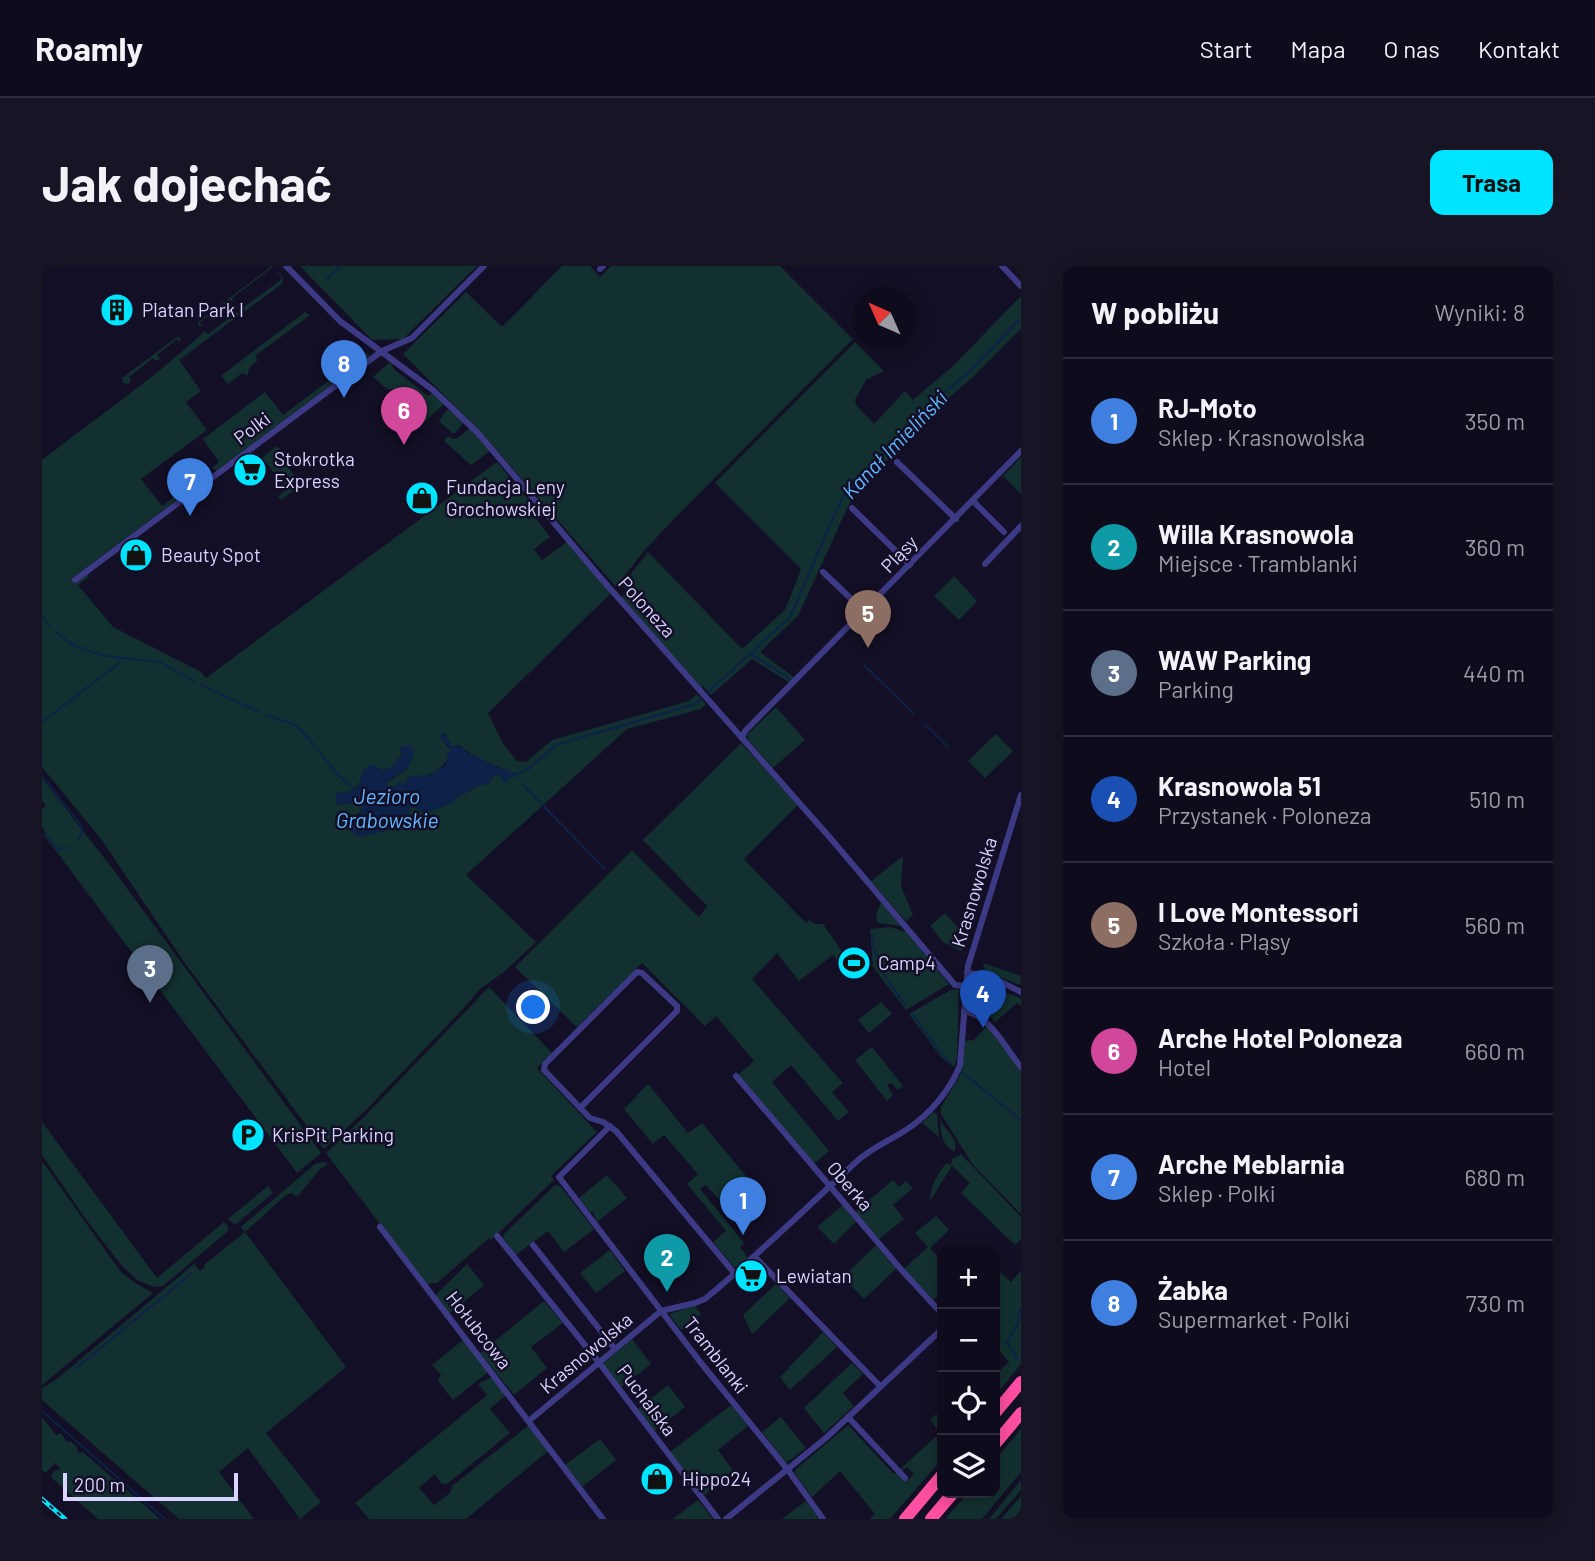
<!DOCTYPE html>
<html lang="pl">
<meta charset="utf-8">
<style>
:root{--surface:#0e0b1c;--page:#171425;--text:#f1f3f6;--muted:#9b9ba3;--line:#2e2b3b;--accent:#00e5ff}
body{margin:0;font-family:Barlow,sans-serif;background:var(--page);color:var(--text)}
.controls{position:absolute;right:21px;bottom:21px;display:grid;overflow:hidden;border-radius:14px;box-shadow:0 4px 18px #0003}
.controls button{width:63px;height:63px;display:grid;place-items:center;padding:0;border:0;border-bottom:2px solid var(--line);background:var(--surface);color:var(--text);font:35px sans-serif}
.compass{position:absolute;left:811px;top:21px;width:63px;height:63px;border-radius:50%;background:var(--surface);box-shadow:0 4px 18px #0003;rotate:315deg}
.scale{position:absolute;left:21px;bottom:18px;width:175px;box-sizing:border-box;padding-left:7px;border:4px solid #d9d4ff;border-top:0;font-size:19px;line-height:24px;white-space:nowrap;color:#d9d4ff;-webkit-text-stroke:5px #130f26;paint-order:stroke}
.you{position:absolute;left:492px;top:742px;width:24px;height:24px;margin:-18px;border:5px solid #fff;border-radius:50%;background:#1a73e8;box-shadow:0 0 0 10px #1a73e833}
.badge{display:grid;place-items:center;width:46px;height:46px;border-radius:50%;background:var(--accent);color:#fff;font-size:23px;font-weight:700}
.pin{position:absolute;translate:-50% -58px;filter:drop-shadow(0 2px 4px #0008)}
.pin::after{content:'';position:absolute;top:37px;width:24px;height:21px;background:inherit;clip-path:polygon(0 0,100% 0,50% 100%)}
.list{margin:0;padding:0;list-style:none}
h2{display:flex;justify-content:space-between;align-items:center;height:91px;margin:0;padding:0 28px;font-size:30px}
h2 small{font-size:23px;font-weight:400;color:var(--muted)}
.list li{display:grid;grid-template-columns:46px 1fr auto;gap:21px;align-items:center;box-sizing:border-box;height:126px;padding:0 28px;border-top:2px solid var(--line)}
.list b{display:block;font-size:26px;white-space:nowrap}
.list p{margin:0;font-size:23px;white-space:nowrap;color:var(--muted)}
.list em{font-size:23px;font-style:normal;color:var(--muted)}
.icon{flex:none;width:38px;height:38px;fill:none;stroke:currentColor;stroke-width:2;stroke-linecap:round;stroke-linejoin:round}
.map{position:relative;flex:none;width:979px;height:1253px;overflow:hidden;border-radius:14px}
header{display:flex;align-items:center;gap:42px;box-sizing:border-box;height:98px;padding:0 35px;background:var(--surface);border-bottom:2px solid var(--line)}
header strong{font-size:33px}
nav{display:flex;gap:38px;margin-inline-start:auto;font-size:24px}
.intro{display:flex;align-items:center;justify-content:space-between;box-sizing:border-box;height:168px;padding:0 42px}
h1{margin:0;font-size:49px}
.button{padding:18px 32px;border-radius:14px;background:var(--accent);color:#111;font-size:24px;font-weight:700}
main{display:flex;gap:42px;padding:0 42px}
aside{flex:1;background:var(--surface);border-radius:14px;box-shadow:0 4px 18px #0003}
.map>svg:first-child{display:block}
.green{fill:#12302f;fill-rule:evenodd}
.water{fill:#0c2248}
.lines{fill:none;stroke-linecap:round;stroke-linejoin:round}
.stream{stroke:#0c2248;stroke-width:2}
.minor{stroke:#3d3a85;stroke-width:6}
.motorway{stroke:#ff4fa3;stroke-width:12}
.rail-casing{stroke:#00e5ff;stroke-width:4.5}
.rail{stroke:#130f26;stroke-width:2;stroke-dasharray:5;stroke-linecap:butt}
.labels{text-anchor:middle;stroke-width:5;stroke-linejoin:round;paint-order:stroke}
.poi-label{font-size:19px;fill:#d9d4ff;stroke:#130f26;text-anchor:start}
.street-label{font-size:19px;fill:#d9d4ff;stroke:#130f26}
.water-label{font-size:21px;font-style:italic;fill:#62b6ff;stroke:#130f26}
</style>
<header>
<strong>Roamly</strong>
<nav><a>Start</a><a>Mapa</a><a>O nas</a><a>Kontakt</a></nav>
</header>
<div class="intro"><h1>Jak dojechać</h1><a class="button">Trasa</a></div>
<main>
<div class="map">
<svg width="979" height="1253" viewBox="0 0 979 1253">
<rect width="100%" height="100%" fill="#130f26"/>
<g class="green">
<path d="M230 0 241 12V17L137 94 159 125 144 136 165 164 99 213 120 240 165 206 166 211 30 312 34 316 44 309 48 310 36 319 71 361 159 406 164 412 455 196 494 243 490 247 508 271 492 283 500 294 525 276 569 327 446 447 462 479 475 495 484 496 510 474 647 435 655 428 664 438 659 443 585 463 424 609 494 676 462 706 438 723 422 742 322 846 282 883 142 696 59 573 0 501V194C55 151 113 112 163 65L166 68 240 13 231 1 190 32 192 36 188 34 158 56 160 60 156 59V56ZM402 467 410 481 418 479C432 495 457 497 473 511L453 509 432 521 429 525 415 530 411 537 382 547 372 540 368 543 366 556 356 562 338 566 314 550 322 541 323 535 295 539 299 526 304 528C316 523 319 516 321 504L329 499 340 504 348 503 360 489 366 502 344 517 347 521 363 519 368 510C389 512 404 503 409 483L402 477Z"/>
<path d="M258 0H435L361 73 330 74Z"/>
<path d="M520 0H548L558 11 569 0H738L811 73 626 259 602 285 574 321 438 165 361 88 424 26 460 61Z"/>
<path d="M979 30V63L931 111 885 151 810 232 756 350 718 386 753 412 748 417 710 393 669 429 661 420 659 422 580 332 584 324 580 319 606 286 700 383 743 344 759 303 673 217 813 76 842 105 824 114 813 134 815 140 832 158 863 125 871 134 912 99Z"/>
<path d="M263 46 268 49 213 90 216 94 207 102 206 109 200 107 186 118 179 110Z"/>
<path d="M135 71 139 72 138 76 135 73 115 89 118 93 114 95 111 92 87 111 89 115 86 118 81 117 80 112Z"/>
<path d="M324 87 328 90 175 204 170 202 177 196 161 173 223 126 241 149Z"/>
<path d="M348 96 353 104 386 130 390 127 402 138 382 157 364 141 365 134 360 137 349 127 352 123H345L331 111Z"/>
<path d="M408 144 421 156 420 159 413 167H410L397 155 404 145Z"/>
<path d="M428 162 448 185 429 199 402 175 406 170 411 173 416 172Z"/>
<path d="M235 180 239 184 236 187 256 215 265 209 268 212 239 234 236 230 244 224 224 196 220 198 217 194Z"/>
<path d="M979 191V228L961 210Z"/>
<path d="M912 310 935 335 917 354 892 330Z"/>
<path d="M734 441 763 474 731 502 707 475 705 469Z"/>
<path d="M954 468 971 485 943 512 926 495Z"/>
<path d="M699 477 756 539 702 593 764 657 767 654 773 658H781L803 690 796 695 791 689 757 715 735 687 710 713 801 817 790 826 807 846 796 855 749 799 730 816 787 885 772 898 696 809 712 795 674 750 663 760 600 697 535 761 473 701 590 584 657 651 665 640 601 574Z"/>
<path d="M0 512 73 606 279 887 255 907 2 569 4 567 0 561V543L4 540 0 534Z"/>
<path d="M861 590 859 620 871 649 864 655 829 615Z"/>
<path d="M839 636 859 660 836 657 834 649Z"/>
<path d="M903 647 917 663 910 669 921 681 919 685 902 677 888 660Z"/>
<path d="M848 661 864 666 907 718 864 744 831 701 828 663Z"/>
<path d="M941 697 979 710 978 719 943 705Z"/>
<path d="M932 714 976 731 979 733V740L975 737 953 756 928 729Z"/>
<path d="M447 721 510 787 495 802 555 866 509 910 512 914 449 974 447 972 395 1017H389L385 1020 284 887 322 851Z"/>
<path d="M917 723 915 791 912 801 899 791 867 748 909 724Z"/>
<path d="M839 736 850 748 827 767 816 754Z"/>
<path d="M945 760 979 804V948L931 899 899 848V841L918 809 923 775 932 774Z"/>
<path d="M830 781 861 820 856 824 849 817 845 819 851 829 845 835 813 794Z"/>
<path d="M606 818 646 867 660 857 723 933 710 944 706 936H703L687 917 686 919 698 934 686 944 664 919 658 923 702 977 698 981 706 992 695 1001H692L671 976 684 965 645 918 656 908 622 869 611 878 582 843Z"/>
<path d="M892 846 895 849 897 871 880 857Z"/>
<path d="M898 854 913 875V886C900 880 899 868 898 854Z"/>
<path d="M0 856 115 1012 182 956 186 960V965L121 1020 112 1021 95 1014 80 1000 43 952 0 889Z"/>
<path d="M919 888 979 951V973L973 979 919 927 928 917 910 900 888 935C888 923 895 906 905 897L909 899 910 893Z"/>
<path d="M0 895 78 1005 93 1017 111 1027 0 1119Z"/>
<path d="M282 896 286 898 278 903 257 929 253 930 250 927 244 929 203 966 304 1101 224 1167 279 1236 258 1253 206 1182 177 1206 212 1253H137L0 1134V1122L15 1113 152 998 158 1005 163 1001 162 999 203 966 199 961 273 898Z"/>
<path d="M565 909 585 932 555 956 551 946H548L537 932Z"/>
<path d="M851 914 857 921 864 915 871 922 851 939 862 953 837 973 813 946Z"/>
<path d="M513 919 518 920 552 963 522 986 506 965 474 989 461 972 462 968Z"/>
<path d="M226 920 231 927 193 959 186 953Z"/>
<path d="M801 939 814 956 792 978 775 961Z"/>
<path d="M894 950 907 964 888 982 900 995V1026L892 1034 862 1003 886 981 873 967Z"/>
<path d="M834 979 854 1003 822 1033 801 1011Z"/>
<path d="M568 984 583 1005 554 1027 538 1007Z"/>
<path d="M425 998 442 1019 407 1048 393 1030Z"/>
<path d="M956 1004 969 1016 979 1005V1098L953 1130V1109L967 1096 953 1080V1069L959 1061 953 1055V1008Z"/>
<path d="M734 1018 748 1032 710 1068 701 1049Z"/>
<path d="M502 1035 521 1057 489 1081 505 1102 472 1129 438 1087Z"/>
<path d="M653 1040 659 1048 639 1064 627 1048Z"/>
<path d="M781 1066 795 1081 748 1124 738 1111Z"/>
<path d="M590 1073 609 1098 579 1121 561 1098Z"/>
<path d="M421 1074 446 1106 411 1134 396 1115 399 1109 390 1099Z"/>
<path d="M810 1097 821 1108 801 1127 812 1140 782 1167 762 1142Z"/>
<path d="M450 1111 464 1129 448 1143 468 1167 405 1218H400L393 1208 377 1222 392 1239 408 1227 410 1220 487 1159 506 1185 424 1253H327L313 1237 445 1129 436 1118Z"/>
<path d="M626 1119 643 1141 612 1165 596 1143Z"/>
<path d="M689 1139 706 1160 676 1184 692 1206 662 1229 628 1186Z"/>
<path d="M900 1143V1193L848 1253H827L833 1248 798 1205 770 1231 754 1209 753 1204 806 1159 852 1208 855 1206 864 1216 872 1208 865 1201 860 1205 858 1203 898 1167 888 1154Z"/>
<path d="M0 1151 14 1169 19 1167 25 1176 28 1175 35 1181 36 1187 41 1186 75 1216V1220L84 1223 118 1253H56L9 1211 12 1205 19 1203 13 1197 4 1207 0 1204Z"/>
<path d="M739 1151 764 1182 744 1197 720 1166Z"/>
<path d="M979 1163V1206L940 1253H903L926 1227H953V1194Z"/>
<path d="M558 1173 574 1194 540 1221 523 1199Z"/>
<path d="M979 1214V1224L954 1253H947Z"/>
<path d="M979 1230V1253H959Z"/>
<path d="M656 1234 671 1253H631Z"/>
<path d="M764 1235 777 1253H740Z"/>
</g>
<path class="water" d="M400 467 405 471 410 481 420 480 424 486 462 504 465 502 468 506 473 507 474 511H468L465 516 462 517 457 509H453L446 518 432 521 429 525 415 530 411 537 382 547 372 541 368 543 366 556 356 562 318 571 308 565C311 554 321 546 323 535L295 539 293 532 295 527C313 527 318 522 321 504L329 498 340 504 348 503 360 489 358 484 360 480H368L372 484C371 504 357 505 344 517L347 521H352L357 516 363 518 368 510 387 509 404 499 405 489 408 486C409 478 399 476 397 470Z"/>
<g class="lines">
<g class="stream">
<path d="M285 13 299 0"/>
<path d="M0 350 8 360"/>
<path d="M14 366 28 377 44 384 64 390 118 396 152 415"/>
<path d="M709 388 748 413"/>
<path d="M822 399 871 447"/>
<path d="M159 419 217 446"/>
<path d="M224 449 254 459 273 480"/>
<path d="M0 456 76 398V393"/>
<path d="M883 458 906 481"/>
<path d="M277 485 296 509 312 522"/>
<path d="M473 509 486 503 514 479 653 438 748 351 800 232 888 138 926 107 977 54"/>
<path d="M0 510 39 559 40 567 37 573"/>
<path d="M480 518 563 603"/>
<path d="M2 569 3 568 15 583 26 582"/>
<path d="M830 669C832 698 847 716 863 739"/>
<path d="M870 748 901 790 910 797"/>
<path d="M921 807 979 854"/>
<path d="M976 1093 965 1077C969 1064 979 1061 977 1047L979 1042"/>
<path d="M34 1102 150 1007"/>
<path d="M0 1145 123 1253"/>
</g>
<g class="minor">
<path d="M244 0 298 55 391 124 436 167 557 310 790 574 913 719 923 720"/>
<path d="M960 0 979 20"/>
<path d="M558 3 561 0"/>
<path d="M855 196 914 253"/>
<path d="M931 235 962 266"/>
<path d="M810 242 868 299"/>
<path d="M943 298 979 260"/>
<path d="M781 306 823 346"/>
<path d="M33 314 340 85 370 72 442 0"/>
<path d="M700 472 703 465 979 185"/>
<path d="M925 706 957 715 979 726"/>
<path d="M922 745C949 750 963 782 979 801"/>
<path d="M694 810 856 1000 900 1048"/>
<path d="M538 842 635 745V740L600 707 595 706 503 798 502 804 548 852 561 856 574 865 693 1008"/>
<path d="M568 860 517 911 659 1097 746 1204 781 1253"/>
<path d="M338 961 561 1253"/>
<path d="M455 970 555 1094 676 1253"/>
<path d="M491 979 573 1083"/>
<path d="M713 991 838 1120"/>
<path d="M806 1151 863 1212"/>
<path d="M488 1154 619 1045 653 1037 663 1033C716 989 764 942 814 896 829 882 847 875 864 864 887 849 908 825 918 799L926 700 979 529"/>
<path d="M684 1253 785 1171 900 1063"/>
</g>
<g class="motorway">
<path d="M953 1147 979 1116"/>
<path d="M953 1178 979 1147"/>
<path d="M863 1253 900 1209"/>
<path d="M889 1253 911 1227"/>
</g>
<defs>
<path id="rail" d="M0 1233 23 1253"/>
</defs>
<use href="#rail" class="rail-casing"/>
<use href="#rail" class="rail"/>
</g>
<defs>
<symbol id="building-disc" viewBox="-11 -11 22 22"><circle r="9.5" fill="#00e5ff" stroke="#130f26"/><path d="M-4-6H4V6H1V3H-1V6H-4ZM-2.5-4.3h1.7v1.8h-1.7ZM.8-4.3h1.7v1.8H.8ZM-2.5-1h1.7V.8h-1.7ZM.8-1h1.7V.8H.8Z" fill="#111"/></symbol>
<symbol id="supermarket-disc" viewBox="-11 -11 22 22"><circle r="9.5" fill="#00e5ff" stroke="#130f26"/><path d="M-6-5.5h2.5l.6 2H6L4.5 2H-2.5L-4.4-4H-6ZM-1.5 3.2a1.3 1.3 0 1 0 .1 0ZM3 3.2a1.3 1.3 0 1 0 .1 0Z" fill="#111"/></symbol>
<symbol id="shop-disc" viewBox="-11 -11 22 22"><circle r="9.5" fill="#00e5ff" stroke="#130f26"/><path d="M-5-2.5h2.3a2.7 3.5 0 0 1 5.4 0H5L5.5 6h-11ZM-1.5-2.5h3a1.5 2.3 0 0 0-3 0Z" fill="#111"/></symbol>
<symbol id="stadium-disc" viewBox="-11 -11 22 22"><circle r="9.5" fill="#00e5ff" stroke="#130f26"/><path d="M0-5a6.5 5 0 1 0 0 10a6.5 5 0 1 0 0-10ZM-3.5-1.8h7v3.6h-7Z" fill="#111"/></symbol>
<symbol id="parking-disc" viewBox="-11 -11 22 22"><circle r="9.5" fill="#00e5ff" stroke="#130f26"/><path d="M-3.5-5.5H1a3.5 3.5 0 0 1 0 7H-1V5.5H-3.5ZM-1-3.4V-.6H.8a1.4 1.4 0 0 0 0-2.8Z" fill="#111"/></symbol>
</defs>
<g fill-rule="evenodd">
<use href="#building-disc" x="56" y="25" width="38" height="38"/>
<use href="#supermarket-disc" x="189" y="185" width="38" height="38"/>
<use href="#shop-disc" x="361" y="213" width="38" height="38"/>
<use href="#shop-disc" x="75" y="270" width="38" height="38"/>
<use href="#stadium-disc" x="793" y="678" width="38" height="38"/>
<use href="#parking-disc" x="187" y="850" width="38" height="38"/>
<use href="#supermarket-disc" x="690" y="991" width="38" height="38"/>
<use href="#shop-disc" x="596" y="1194" width="38" height="38"/>
</g>
<g class="labels">
<g class="poi-label">
<text x="100" y="51">Platan Park I</text>
<text x="232" y="200">Stokrotka<tspan x="232" dy="22">Express</tspan></text>
<text x="404" y="228">Fundacja Leny<tspan x="404" dy="22">Grochowskiej</tspan></text>
<text x="119" y="296">Beauty Spot</text>
<text x="836" y="704">Camp4</text>
<text x="230" y="876">KrisPit Parking</text>
<text x="734" y="1017">Lewiatan</text>
<text x="640" y="1220">Hippo24</text>
</g>
<g class="street-label">
<text transform="translate(210 162) rotate(-37)" y="7">Polki</text>
<text transform="translate(857 288) rotate(-46)" y="7">Pląsy</text>
<text transform="translate(605 341) rotate(48)" y="7">Poloneza</text>
<text transform="translate(932 626) rotate(-73)" y="7">Krasnowolska</text>
<text transform="translate(808 920) rotate(49)" y="7">Oberka</text>
<text transform="translate(437 1064) rotate(52)" y="7">Hołubcowa</text>
<text transform="translate(544 1087) rotate(-40)" y="7">Krasnowolska</text>
<text transform="translate(674 1089) rotate(52)" y="7">Tramblanki</text>
<text transform="translate(605 1134) rotate(53)" y="7">Puchalska</text>
</g>
<g class="water-label">
<text transform="translate(853 179) rotate(-46)" y="7">Kanał Imieliński</text>
<text x="345" y="538">Jezioro<tspan x="345" dy="24">Grabowskie</tspan></text>
</g>
</g>
</svg>
<div class="controls">
<button>+</button>
<button>−</button>
<button><svg class="icon" aria-label="locate" viewBox="0 0 24 24"><circle cx="12" cy="12" r="6"/><path d="M12 2v4M12 18v4M2 12h4M18 12h4"/></svg></button>
<button><svg class="icon" aria-label="layers" viewBox="0 0 24 24"><path d="M12 4l9 5-9 5-9-5zM3 14l9 5 9-5"/></svg></button>
</div>
<svg class="compass" viewBox="-18 -18 36 36"><path d="M0-13l5 13h-10z" fill="#e53935"/><path d="M0 13l5-13h-10z" fill="#9b9ba3"/></svg>
<div class="scale">200 m</div>
<div class="you"></div>
<div class="pin badge" style="left:701px;top:969px;background:#3f7fe0">1</div>
<div class="pin badge" style="left:625px;top:1026px;background:#0f9aa8">2</div>
<div class="pin badge" style="left:108px;top:737px;background:#5c6f8a">3</div>
<div class="pin badge" style="left:941px;top:762px;background:#1a4fb4">4</div>
<div class="pin badge" style="left:826px;top:382px;background:#8d6e63">5</div>
<div class="pin badge" style="left:362px;top:179px;background:#d1479c">6</div>
<div class="pin badge" style="left:148px;top:250px;background:#3f7fe0">7</div>
<div class="pin badge" style="left:302px;top:132px;background:#3f7fe0">8</div>
</div>
<aside>
<h2>W pobliżu<small>Wyniki: 8</small></h2>
<ul class="list">
<li><span class="badge" style="background:#3f7fe0">1</span><div><b>RJ-Moto</b><p>Sklep · Krasnowolska</p></div><em>350 m</em></li>
<li><span class="badge" style="background:#0f9aa8">2</span><div><b>Willa Krasnowola</b><p>Miejsce · Tramblanki</p></div><em>360 m</em></li>
<li><span class="badge" style="background:#5c6f8a">3</span><div><b>WAW Parking</b><p>Parking</p></div><em>440 m</em></li>
<li><span class="badge" style="background:#1a4fb4">4</span><div><b>Krasnowola 51</b><p>Przystanek · Poloneza</p></div><em>510 m</em></li>
<li><span class="badge" style="background:#8d6e63">5</span><div><b>I Love Montessori</b><p>Szkoła · Pląsy</p></div><em>560 m</em></li>
<li><span class="badge" style="background:#d1479c">6</span><div><b>Arche Hotel Poloneza</b><p>Hotel</p></div><em>660 m</em></li>
<li><span class="badge" style="background:#3f7fe0">7</span><div><b>Arche Meblarnia</b><p>Sklep · Polki</p></div><em>680 m</em></li>
<li><span class="badge" style="background:#3f7fe0">8</span><div><b>Żabka</b><p>Supermarket · Polki</p></div><em>730 m</em></li>
</ul>
</aside>
</main>
